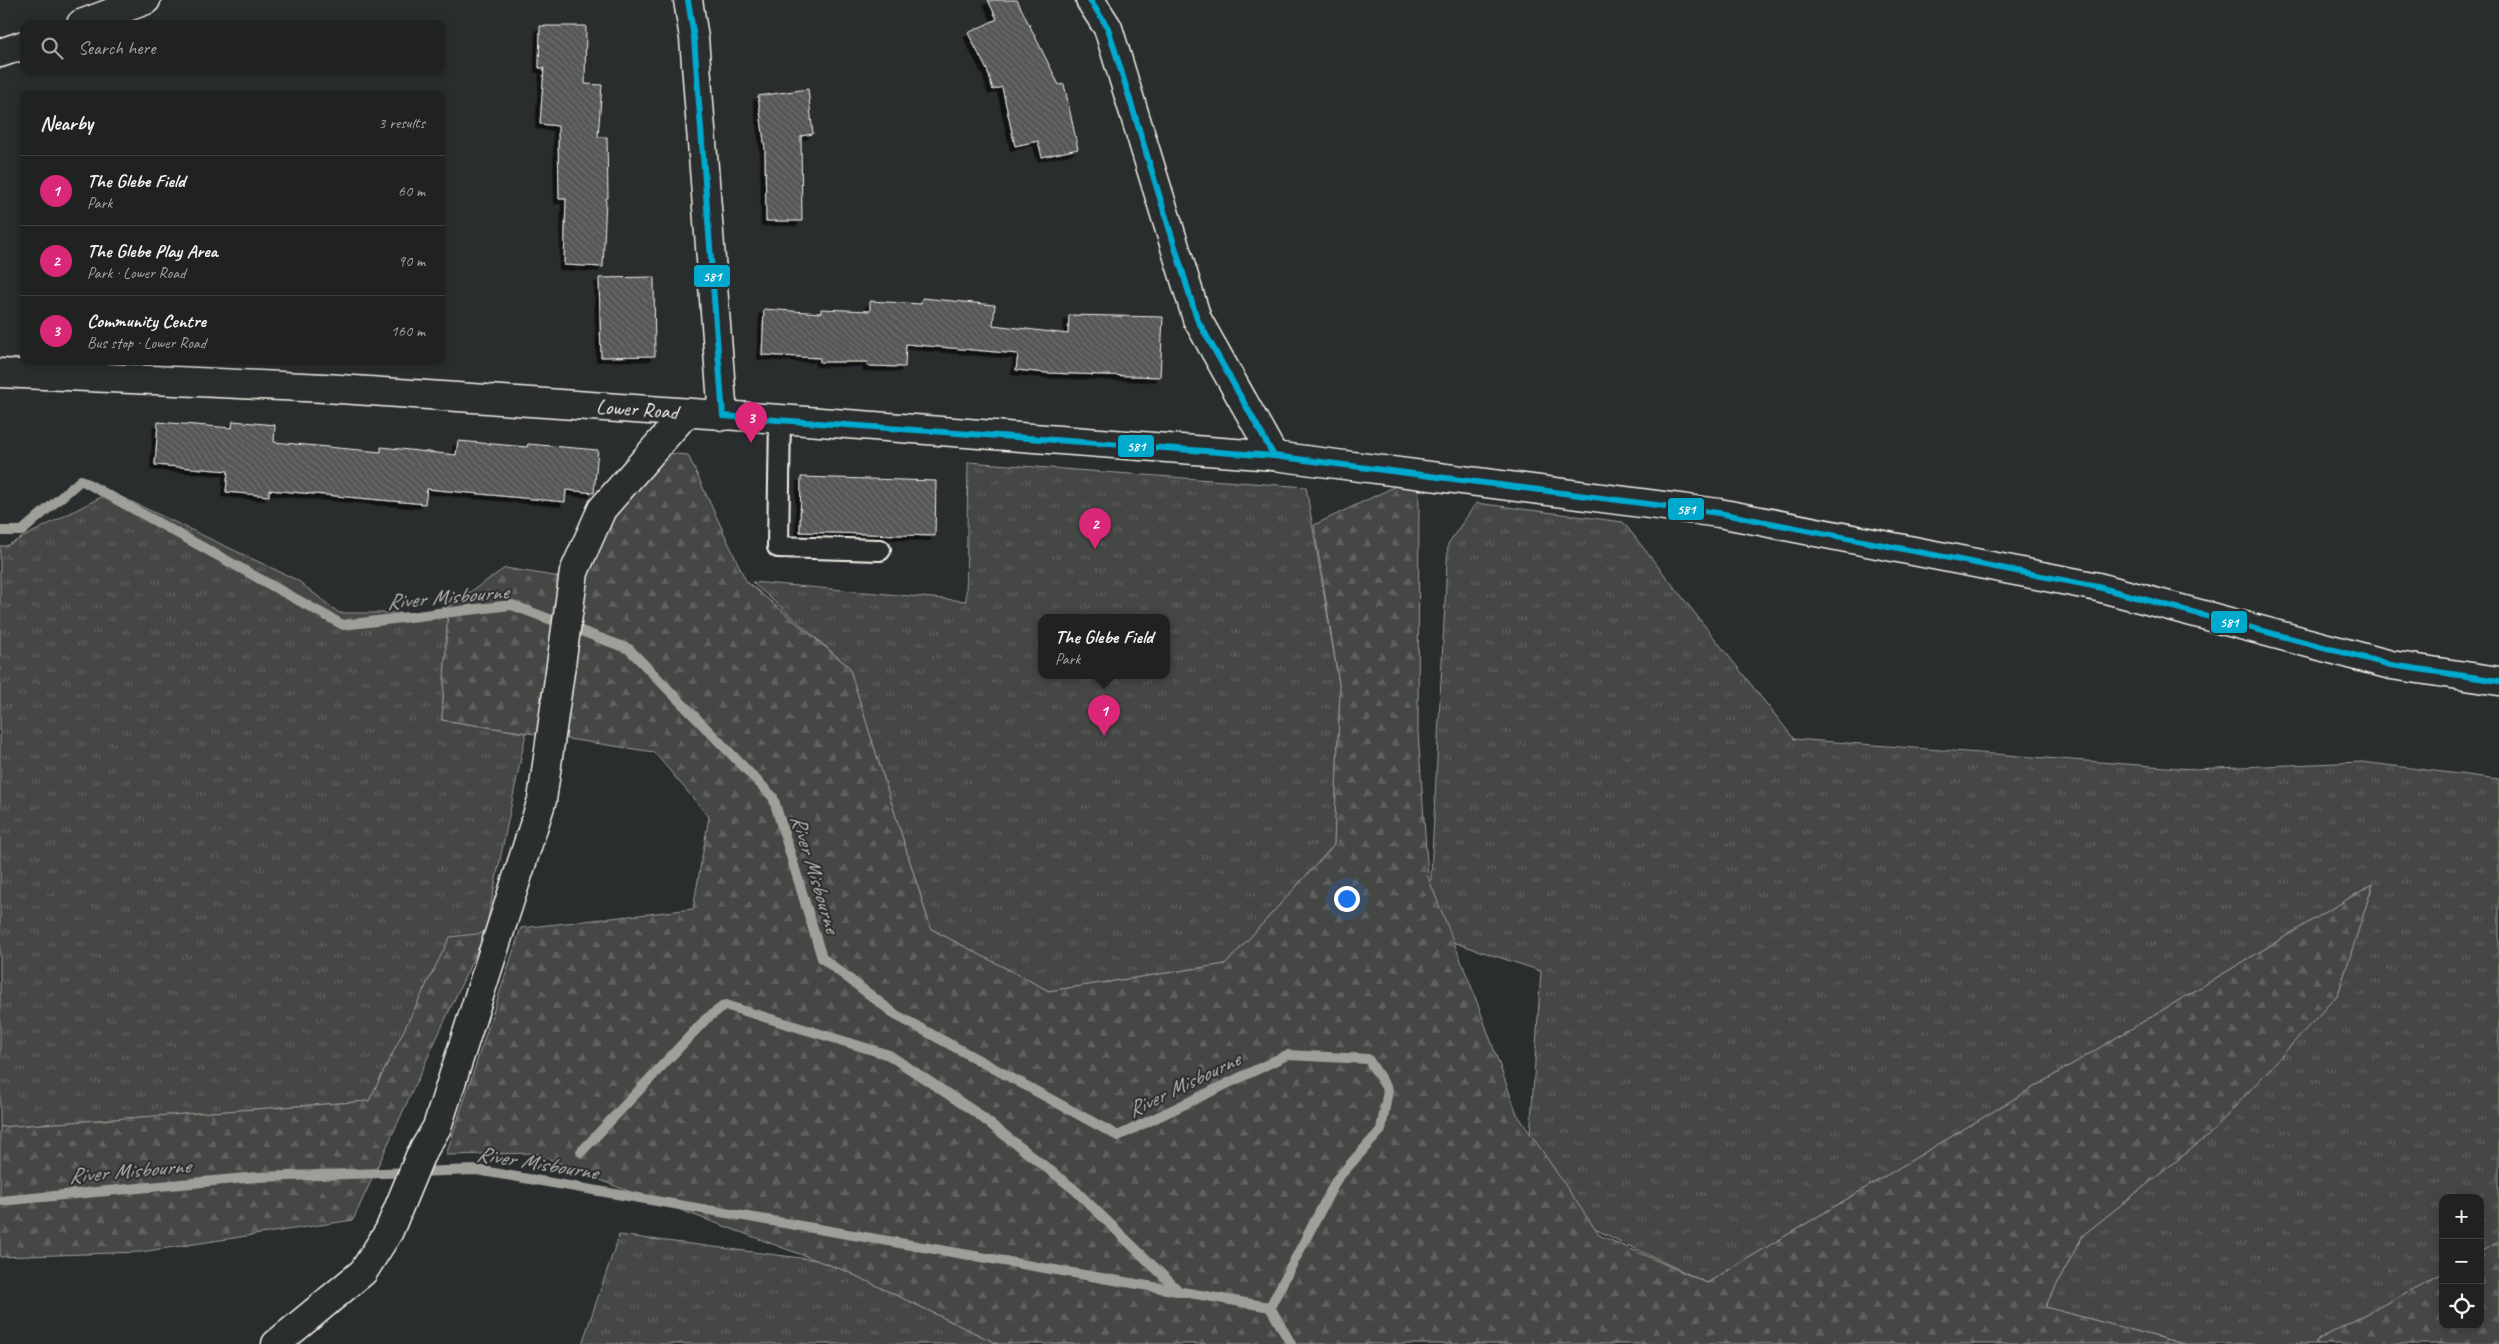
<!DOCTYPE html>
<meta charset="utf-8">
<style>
:root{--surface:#202222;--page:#2d2f2f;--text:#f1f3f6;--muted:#a2a4a5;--line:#3d3f40;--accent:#db2777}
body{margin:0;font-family:Caveat,sans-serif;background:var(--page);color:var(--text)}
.controls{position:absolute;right:15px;bottom:15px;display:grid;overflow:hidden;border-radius:10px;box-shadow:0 2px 12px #0003}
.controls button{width:45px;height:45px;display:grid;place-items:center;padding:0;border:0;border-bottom:1px solid var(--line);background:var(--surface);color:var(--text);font:25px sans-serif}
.you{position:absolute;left:1346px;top:898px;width:18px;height:18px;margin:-12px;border:4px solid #fff;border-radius:50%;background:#1a73e8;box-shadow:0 0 0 8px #1a73e833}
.badge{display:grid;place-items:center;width:32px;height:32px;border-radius:50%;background:var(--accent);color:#fff;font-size:16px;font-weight:700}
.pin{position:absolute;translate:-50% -41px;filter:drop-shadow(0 1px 2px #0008)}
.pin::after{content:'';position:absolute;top:26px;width:18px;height:15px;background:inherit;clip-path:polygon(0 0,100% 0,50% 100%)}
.popup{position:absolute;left:1038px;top:614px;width:132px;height:65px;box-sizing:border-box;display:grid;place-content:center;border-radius:10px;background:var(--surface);filter:drop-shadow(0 1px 4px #0005);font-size:16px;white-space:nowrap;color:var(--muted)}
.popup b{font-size:19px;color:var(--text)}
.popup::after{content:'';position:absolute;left:50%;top:100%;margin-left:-10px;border:10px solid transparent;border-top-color:var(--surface)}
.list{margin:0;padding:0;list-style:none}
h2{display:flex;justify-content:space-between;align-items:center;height:65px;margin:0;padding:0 20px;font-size:21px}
h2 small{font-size:16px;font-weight:400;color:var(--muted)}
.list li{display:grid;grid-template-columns:32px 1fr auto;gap:15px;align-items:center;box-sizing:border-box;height:70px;padding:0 20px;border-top:1px solid var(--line)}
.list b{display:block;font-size:19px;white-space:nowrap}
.list p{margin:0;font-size:16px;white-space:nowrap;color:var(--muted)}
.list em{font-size:16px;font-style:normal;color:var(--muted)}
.icon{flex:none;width:28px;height:28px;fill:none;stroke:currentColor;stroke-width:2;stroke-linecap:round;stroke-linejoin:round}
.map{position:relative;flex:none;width:2499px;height:1344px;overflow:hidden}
.search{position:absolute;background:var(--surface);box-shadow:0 2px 12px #0003;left:20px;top:20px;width:425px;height:55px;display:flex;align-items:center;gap:12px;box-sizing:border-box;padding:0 18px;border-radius:10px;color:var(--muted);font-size:19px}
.panel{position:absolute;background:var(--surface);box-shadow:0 2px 12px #0003;left:20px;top:90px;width:425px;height:275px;border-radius:10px}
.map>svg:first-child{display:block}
.grass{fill:url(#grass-tufts);stroke:#9c9c96;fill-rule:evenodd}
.forest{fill:url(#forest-firs);stroke:#9c9c96}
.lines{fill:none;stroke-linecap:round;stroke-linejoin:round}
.stream{stroke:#9f9f9a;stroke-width:10}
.building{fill:url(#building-back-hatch);stroke:#f4f1e8;filter:url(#shadow)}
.lane-casing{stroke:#f4f1e8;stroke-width:24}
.street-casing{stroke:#f4f1e8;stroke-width:31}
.lane{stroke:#2a2d2e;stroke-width:20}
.street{stroke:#2a2d2e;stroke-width:28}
.bus-1-casing{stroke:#2a2d2e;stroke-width:10}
.bus-1{stroke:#00a9ce;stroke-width:6}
.labels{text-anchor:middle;stroke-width:4;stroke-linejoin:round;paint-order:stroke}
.street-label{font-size:21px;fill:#f4f1e8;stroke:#2a2d2e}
.water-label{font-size:22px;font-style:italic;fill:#b5b3ae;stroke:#2a2d2e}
.line-badge{stroke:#2a2d2e;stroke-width:2}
.badge-label{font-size:14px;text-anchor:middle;font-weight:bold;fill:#fff}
</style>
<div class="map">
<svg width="2499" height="1344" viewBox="0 0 2499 1344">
<defs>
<pattern id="grass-tufts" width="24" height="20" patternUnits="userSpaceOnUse" patternTransform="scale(1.25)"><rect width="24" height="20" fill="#444645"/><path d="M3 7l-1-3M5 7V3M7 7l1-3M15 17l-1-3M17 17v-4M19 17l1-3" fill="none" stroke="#606160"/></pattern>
<pattern id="forest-firs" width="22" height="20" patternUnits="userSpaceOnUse" patternTransform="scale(1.25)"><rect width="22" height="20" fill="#444645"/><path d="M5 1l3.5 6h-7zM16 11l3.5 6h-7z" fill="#606160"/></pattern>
<pattern id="building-back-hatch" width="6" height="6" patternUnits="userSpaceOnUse" patternTransform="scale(1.25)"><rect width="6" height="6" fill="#555756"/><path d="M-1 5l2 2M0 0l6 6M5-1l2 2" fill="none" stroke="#6e706e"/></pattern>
<filter id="shadow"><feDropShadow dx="-4.5" dy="4.5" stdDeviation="0" flood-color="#0009"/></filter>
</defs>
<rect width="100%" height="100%" fill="#2a2d2e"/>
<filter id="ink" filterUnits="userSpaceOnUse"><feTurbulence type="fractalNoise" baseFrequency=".02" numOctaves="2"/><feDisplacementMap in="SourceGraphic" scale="10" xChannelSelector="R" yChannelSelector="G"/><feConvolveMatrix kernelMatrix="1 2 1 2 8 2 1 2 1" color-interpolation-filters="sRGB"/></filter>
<g filter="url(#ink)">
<g class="grass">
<path d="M968 462 1306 487 1340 690 1334 845 1226 964 1049 991 931 929 849 667 752 582 966 601ZM1042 617H1166V675H1042Z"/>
<path d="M111 492 297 580 339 613H407L448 607 442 720 526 733 485 933 450 938 369 1101 0 1127V546H6Z"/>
<path d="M1476 503 1623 522 1794 739 2192 769 2362 762 2499 779V1242L2480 1252V1198H2443V1273L2316 1341V1344H2184L2045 1307 2083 1235 2209 1135 2338 994 2373 884 1707 1283 1526 1196 1541 971 1428 934 1448 544Z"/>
<path d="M619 1235 816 1260 846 1271 998 1344H582Z"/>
</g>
<g class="forest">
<path d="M653 452 688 455 746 581 849 667 931 929 1049 991 1226 964 1334 845 1340 690 1314 525 1419 475 1418 732 1428 877 1473 991 1517 1114 1599 1235 1707 1283 2373 884 2338 994 2209 1135 2083 1235 2045 1307 2184 1344H998L846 1271 615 1186 535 1153 446 1155 521 928 693 909 709 817 654 752 442 720 448 607 505 568 572 579Z"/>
<path d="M485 933 353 1220 141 1252 0 1257V1127L369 1101 450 937Z"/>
<path d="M2499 1242V1344H2316V1341L2443 1273V1325H2480V1252Z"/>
</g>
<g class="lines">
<g class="stream">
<path d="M0 531H22L81 480 343 625 512 605 629 649 773 797 822 958 896 1015 1118 1136 1287 1055 1368 1059 1388 1090 1381 1130 1337 1179 1270 1307"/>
<path d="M581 1152 706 1019 725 1005 889 1055 975 1112 1074 1189 1180 1292"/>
<path d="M0 1201 256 1177 477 1170 1270 1307 1291 1344"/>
</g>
</g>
<g class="building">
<path d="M988 0H1017L1059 85 1064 84 1078 149 1042 157 1038 141 1015 146 1002 87 993 90 988 72 968 33 997 19Z"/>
<path d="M540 26H586L585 84 602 85 598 137H607L608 198H606L603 267 564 265 566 199H559L558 126 540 124 544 68H539Z"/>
<path d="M808 89 813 134 801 136 802 221H766L765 149 758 96Z"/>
<path d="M654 277 655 356 601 357 599 278Z"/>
<path d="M922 298 995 305 993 325 1068 334 1069 315 1163 317 1160 377 1047 373 1016 370 1018 354 906 344 905 367 867 366 868 362H820V358L762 355 764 309 821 313V309L870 311V301L921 304Z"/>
<path d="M233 421 275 425 274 442 381 452V447L456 455 458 441 527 447 528 444 598 450 594 493 566 490 565 502 427 489 425 504 269 490V496L226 492 228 471 155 465 158 422 232 428Z"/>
<path d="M801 477 936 481 935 536 800 532Z"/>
</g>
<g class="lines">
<defs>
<path id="lane" d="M780 419 778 547 880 550"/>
<g id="street">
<path d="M688 0 694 38 723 416"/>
<path d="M1090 0 1108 28 1197 319 1274 456"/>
<path d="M81 24 146 0"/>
<path d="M0 53 24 45"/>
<path d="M0 373 325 388 780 419 1274 456 1719 513 2098 587 2391 665 2499 681"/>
<path d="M276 1344 363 1272 389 1231 420 1156 437 1127 542 800 574 572 602 509 686 413"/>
</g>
</defs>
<use href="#lane" class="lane-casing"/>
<use href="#street" class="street-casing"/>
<use href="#lane" class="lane"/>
<use href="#street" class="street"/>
<defs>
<g id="bus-1">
<path d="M688 0 694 38 723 416 1274 456 1719 513 2098 587 2391 665 2499 681"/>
<path d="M1090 0 1108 28 1197 319 1274 456"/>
</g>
</defs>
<use href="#bus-1" class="bus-1-casing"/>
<use href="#bus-1" class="bus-1"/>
</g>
</g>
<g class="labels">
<g class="street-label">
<text transform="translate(637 409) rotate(4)" y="7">Lower Road</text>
</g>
<g class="water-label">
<text transform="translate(447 596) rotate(-5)" y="8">River Misbourne</text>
<text transform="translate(816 873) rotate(73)" y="8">River Misbourne</text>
<text transform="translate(1183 1084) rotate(-26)" y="8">River Misbourne</text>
<text transform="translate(537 1162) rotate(9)" y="8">River Misbourne</text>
<text transform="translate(129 1170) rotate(-5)" y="8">River Misbourne</text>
</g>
</g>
<g class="line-badge">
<rect x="693" y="264" width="38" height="24" rx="5" fill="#00a9ce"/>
<rect x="1117" y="434" width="38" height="24" rx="5" fill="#00a9ce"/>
<rect x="1667" y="497" width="38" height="24" rx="5" fill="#00a9ce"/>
<rect x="2210" y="610" width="38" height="24" rx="5" fill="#00a9ce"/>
</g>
<g class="badge-label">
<text x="712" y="281">581</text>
<text x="1136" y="451">581</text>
<text x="1686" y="514">581</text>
<text x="2229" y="627">581</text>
</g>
</svg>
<div class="controls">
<button>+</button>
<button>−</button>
<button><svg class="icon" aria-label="locate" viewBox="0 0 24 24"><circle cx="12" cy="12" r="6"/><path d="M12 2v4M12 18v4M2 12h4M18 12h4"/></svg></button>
</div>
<div class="you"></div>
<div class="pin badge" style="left:1104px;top:736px">1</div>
<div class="popup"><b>The Glebe Field</b>Park</div>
<div class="pin badge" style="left:1095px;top:549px">2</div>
<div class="pin badge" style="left:751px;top:443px">3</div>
<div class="search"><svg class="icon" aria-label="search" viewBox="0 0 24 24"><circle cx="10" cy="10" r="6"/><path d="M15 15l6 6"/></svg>Search here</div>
<section class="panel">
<h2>Nearby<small>3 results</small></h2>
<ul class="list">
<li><span class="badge">1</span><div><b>The Glebe Field</b><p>Park</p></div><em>60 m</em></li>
<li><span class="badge">2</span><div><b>The Glebe Play Area</b><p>Park · Lower Road</p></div><em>90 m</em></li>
<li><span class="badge">3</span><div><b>Community Centre</b><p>Bus stop · Lower Road</p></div><em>160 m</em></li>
</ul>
</section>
</div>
